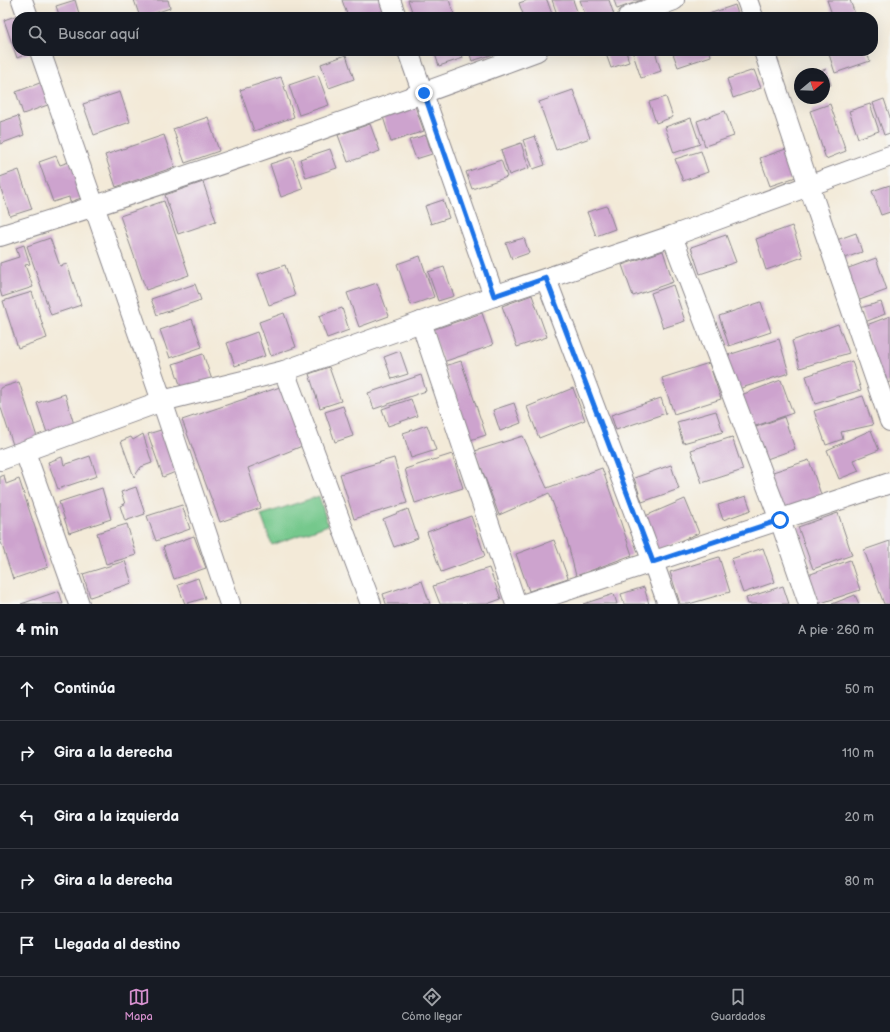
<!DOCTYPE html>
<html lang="es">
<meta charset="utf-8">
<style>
:root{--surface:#171b24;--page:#242831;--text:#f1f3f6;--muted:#9ea1a6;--line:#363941;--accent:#d690ce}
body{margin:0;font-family:"Balsamiq Sans",sans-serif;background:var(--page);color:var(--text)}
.compass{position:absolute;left:794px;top:68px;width:36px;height:36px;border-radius:50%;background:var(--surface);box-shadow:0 4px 16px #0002;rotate:71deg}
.stop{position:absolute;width:12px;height:12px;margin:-9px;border:3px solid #1a73e8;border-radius:50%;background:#fff}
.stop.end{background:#1a73e8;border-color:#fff;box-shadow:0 1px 4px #0008}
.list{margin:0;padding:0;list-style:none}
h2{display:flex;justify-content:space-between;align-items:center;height:52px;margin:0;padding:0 16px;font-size:17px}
h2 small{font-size:13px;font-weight:400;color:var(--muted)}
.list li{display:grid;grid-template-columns:26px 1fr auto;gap:12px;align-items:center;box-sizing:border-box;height:64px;padding:0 16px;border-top:1px solid var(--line)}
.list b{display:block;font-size:15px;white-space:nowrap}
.list em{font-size:13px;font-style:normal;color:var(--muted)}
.icon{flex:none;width:22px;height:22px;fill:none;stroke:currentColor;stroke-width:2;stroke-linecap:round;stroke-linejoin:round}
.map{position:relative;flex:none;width:890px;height:604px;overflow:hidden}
.search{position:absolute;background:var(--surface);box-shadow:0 4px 16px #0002;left:12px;right:12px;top:12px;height:44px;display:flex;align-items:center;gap:10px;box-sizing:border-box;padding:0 14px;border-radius:16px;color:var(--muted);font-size:15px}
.sheet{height:372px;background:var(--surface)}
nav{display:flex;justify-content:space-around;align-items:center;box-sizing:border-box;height:56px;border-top:1px solid var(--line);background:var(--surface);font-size:11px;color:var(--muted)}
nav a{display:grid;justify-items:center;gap:2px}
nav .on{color:var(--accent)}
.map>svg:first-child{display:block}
.green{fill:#74c88c;stroke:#4b7564}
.building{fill:#cda3ce}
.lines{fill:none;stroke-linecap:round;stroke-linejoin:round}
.minor-casing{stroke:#8a868a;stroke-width:22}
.minor{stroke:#fff;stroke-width:20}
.route{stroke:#1a73e8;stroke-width:5}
</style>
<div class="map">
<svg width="890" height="604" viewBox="0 0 890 604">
<rect width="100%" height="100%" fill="#f6f6f2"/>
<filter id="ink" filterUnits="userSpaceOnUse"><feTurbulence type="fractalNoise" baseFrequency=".025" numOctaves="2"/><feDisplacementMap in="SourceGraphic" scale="8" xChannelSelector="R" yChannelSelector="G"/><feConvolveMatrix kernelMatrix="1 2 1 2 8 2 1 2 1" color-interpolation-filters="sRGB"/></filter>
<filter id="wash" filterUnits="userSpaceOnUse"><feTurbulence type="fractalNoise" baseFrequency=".012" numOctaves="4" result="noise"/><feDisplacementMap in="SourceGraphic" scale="16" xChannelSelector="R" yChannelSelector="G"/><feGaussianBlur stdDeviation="0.9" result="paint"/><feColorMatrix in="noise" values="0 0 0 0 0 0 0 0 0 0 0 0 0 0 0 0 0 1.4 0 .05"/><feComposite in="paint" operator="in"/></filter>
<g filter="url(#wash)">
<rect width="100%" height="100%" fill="#f3ead8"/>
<path class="green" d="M319 496 328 525 272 545 261 515Z"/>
<g id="blocks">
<g class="building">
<path d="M75 0 80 17H60L56 6Z"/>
<path d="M134 0H168L170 8 144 17H140Z"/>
<path d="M342 0H383L386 10 367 17H348Z"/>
<path d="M408 0H449L455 17H414Z"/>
<path d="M528 0H547L553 17H524L519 3Z"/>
<path d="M552 0H573L579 17H558Z"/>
<path d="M580 0H609L614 15 608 17H586Z"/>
<path d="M614 0H642L617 9Z"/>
<path d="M827 0H850L856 17H833Z"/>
<path d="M735 5 739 17H700Z"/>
<path d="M21 14 22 17H17V51H35L17 58 4 20Z"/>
<path d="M434 51H461L463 58 439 66Z"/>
<path d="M469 51H494V54L472 61Z"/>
<path d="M605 51H626L629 62 611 68Z"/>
<path d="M632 51H655L661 71 641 78Z"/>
<path d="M672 51H710L711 56 678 67Z"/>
<path d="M828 51H866L870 61 835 73Z"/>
<path d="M346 55 354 79 329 88 321 64Z"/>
<path d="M826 69 831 85 824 87V74H812Z"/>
<path d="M754 70 761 88 733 98 727 79Z"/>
<path d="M318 75 329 105 299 115 289 85Z"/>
<path d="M281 77 294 117 254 131 240 90Z"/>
<path d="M45 81 53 103 23 114 16 92Z"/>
<path d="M573 90 590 138 556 150 539 102Z"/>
<path d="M120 92 130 122 94 135 83 104Z"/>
<path d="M666 97 673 117 656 123 649 102Z"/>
<path d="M884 99 890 117V133L884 135 873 103Z"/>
<path d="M830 104 846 151 826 159 810 111Z"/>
<path d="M870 104 879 131 858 138 849 111Z"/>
<path d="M415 106 424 131 391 142 383 117Z"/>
<path d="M725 111 734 136 705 146 697 121Z"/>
<path d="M18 116 24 135 0 144V122Z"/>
<path d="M208 117 219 151 185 163 173 129Z"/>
<path d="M691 118 700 144 674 153 665 127Z"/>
<path d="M370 124 380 151 348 162 338 135Z"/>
<path d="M164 135 175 167 116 187 105 155Z"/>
<path d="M426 135 432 154 416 159 409 140Z"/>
<path d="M535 136 545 165 533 169 523 140Z"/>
<path d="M521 143 529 168 509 175 501 150Z"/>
<path d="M330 149 337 168 306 178 300 159Z"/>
<path d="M786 149 796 177 770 186 760 158Z"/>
<path d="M701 151 708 172 683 181 675 159Z"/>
<path d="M56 156 60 165 72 161 84 197 70 202 69 197 53 202 39 162Z"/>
<path d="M292 157 303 189 281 197 270 164Z"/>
<path d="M501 160 507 177 472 189 466 172Z"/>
<path d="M19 170 32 209 10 216 0 186V177Z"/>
<path d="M203 182 216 221 178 234 165 195Z"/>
<path d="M890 185V212L881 215 872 191Z"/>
<path d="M443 200 449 218 431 224 425 206Z"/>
<path d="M164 201 189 275 146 290 120 216Z"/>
<path d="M607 206 615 229 596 236 587 212Z"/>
<path d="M792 226 803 257 766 270 756 239Z"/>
<path d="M856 233 862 252 837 261 831 242Z"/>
<path d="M726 235 736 262 700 274 691 247Z"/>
<path d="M50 238 60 266 67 264 81 305 51 315 27 246Z"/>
<path d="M524 238 529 253 512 259 506 243Z"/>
<path d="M24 245 30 264 25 265 33 287 2 297 0 290V263L19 257 16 248Z"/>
<path d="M663 251 673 282 633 296 622 265Z"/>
<path d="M420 256 434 297 411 305 397 264Z"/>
<path d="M876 258 887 290 857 301 846 269Z"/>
<path d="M285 265 295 296 269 305 258 274Z"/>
<path d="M444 267 454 296 438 301 428 272Z"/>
<path d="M377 283 389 316 359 327 347 293Z"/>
<path d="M195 284 201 300 157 315 151 299Z"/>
<path d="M673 285 685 321 663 328 651 293Z"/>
<path d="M32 292 47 338 18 348 3 301Z"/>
<path d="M532 295 547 337 517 347 502 306Z"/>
<path d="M761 302 771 332 729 346 719 316Z"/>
<path d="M881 302 885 314 865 322 860 308Z"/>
<path d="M342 308 349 330 327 338 319 316Z"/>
<path d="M284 313 296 347 271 356 259 322Z"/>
<path d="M482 313 493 345 443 362 432 330Z"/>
<path d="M890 316V382L882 385 864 326Z"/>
<path d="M192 319 202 347 170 358 160 330Z"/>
<path d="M838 324 849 353 800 368 792 341Z"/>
<path d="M257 332 265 356 235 366 227 343Z"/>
<path d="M779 339 789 373 735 390 725 356Z"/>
<path d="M400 351 408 374 392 379 384 357Z"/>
<path d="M203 354 212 380 182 390 173 364Z"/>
<path d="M461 361 486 435 470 440 445 366Z"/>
<path d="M852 361 861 390 815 404 806 376Z"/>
<path d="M709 363 721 399 674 414 662 378Z"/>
<path d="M329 367 341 401 320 408 309 374Z"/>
<path d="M421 375 426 391 374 409 368 393Z"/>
<path d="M781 380 793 413 753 427 741 395Z"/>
<path d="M19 382 38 440 14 448 0 405V388Z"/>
<path d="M286 385 307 444 248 468 261 508 220 522 182 420Z"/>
<path d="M573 388 585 420 539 438 527 407Z"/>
<path d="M65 394 75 428 48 436 37 403Z"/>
<path d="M863 396 873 425 841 432 843 439 826 445 814 411Z"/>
<path d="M661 398 666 413 616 430 611 415Z"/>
<path d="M411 399 417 416 388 426 382 409Z"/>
<path d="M514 403 521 423 500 431 493 410Z"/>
<path d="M343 406 353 436 335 442 325 412Z"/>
<path d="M716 411 723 432 683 443 677 422Z"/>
<path d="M784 417 795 449 764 460 753 428Z"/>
<path d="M427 425 436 450 411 458 403 433Z"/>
<path d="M164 429 178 471 163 477 148 434Z"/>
<path d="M871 430 879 450 853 460 859 471 839 479 827 450Z"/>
<path d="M143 434 152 463 141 467 134 477 121 441 131 437 133 440Z"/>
<path d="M523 436 547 488 602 468 632 555 576 576 567 540 549 493 499 515 475 451Z"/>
<path d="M732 437 743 470 702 483 691 450Z"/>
<path d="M452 454 463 488 415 503 405 469Z"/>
<path d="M90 456 97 476 58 489 48 462 62 457 64 465Z"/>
<path d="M394 458 407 503 354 519 340 474Z"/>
<path d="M809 460 824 503 781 517 767 474Z"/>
<path d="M671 465 679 489 642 502 634 478Z"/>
<path d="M4 475 6 484 19 479 48 567 13 579 0 539V477Z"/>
<path d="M136 487 145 514 125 521 120 506 125 504 121 492Z"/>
<path d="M102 488 111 519 69 533 59 502Z"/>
<path d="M746 496 751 510 723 520 718 505Z"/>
<path d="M685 499 699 533 658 550 643 517Z"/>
<path d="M182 505 190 529 156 541 147 516Z"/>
<path d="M408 509 418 538 394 547 383 519Z"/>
<path d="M838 513 852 555 813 569 798 527Z"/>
<path d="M471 516 485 556 441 572 427 532Z"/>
<path d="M127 524 136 555 106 564 97 533Z"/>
<path d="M194 536 206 568 174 579 163 547Z"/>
<path d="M554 540 568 578 529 591 516 554Z"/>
<path d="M890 541V604H884L864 550Z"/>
<path d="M763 548 775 582 743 593 731 559Z"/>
<path d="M719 557 730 592 689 604H680L670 572Z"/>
<path d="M850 560 860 590 818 604 808 575Z"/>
<path d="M125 561 132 583 90 597 83 574Z"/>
<path d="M489 568 501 599 487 604H440L433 586Z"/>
<path d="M198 578 205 598 185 604 178 585Z"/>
<path d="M422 581 430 604H386L383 594Z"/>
<path d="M783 586 789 604H748L746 598Z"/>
<path d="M644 587 649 604H624L621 594Z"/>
<path d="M59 591 63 604H21Z"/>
<path d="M614 594 617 604H583Z"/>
<path d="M855 595 859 604H832Z"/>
</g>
</g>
</g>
<g filter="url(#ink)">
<use href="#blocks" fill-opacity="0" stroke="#8a868a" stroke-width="1"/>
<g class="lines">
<defs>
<g id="minor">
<path d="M22 0 28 17"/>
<path d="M390 0 396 17"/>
<path d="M747 0 753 17"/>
<path d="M628 17 674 0"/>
<path d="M40 51 162 401 230 604"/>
<path d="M408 51 494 296"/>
<path d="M764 51 809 186 890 421"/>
<path d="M0 236C181 180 360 117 537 51"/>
<path d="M672 236 780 520 809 604"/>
<path d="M546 279 653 562 668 604"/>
<path d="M421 322 516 604"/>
<path d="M284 371 371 604"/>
<path d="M25 452 79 604"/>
<path d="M0 460 162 401 284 371 494 296 672 236 890 156"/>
<path d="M525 604 890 483"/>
</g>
</defs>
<use href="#minor" class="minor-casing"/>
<use href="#minor" class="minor"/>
</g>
</g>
<g class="lines" filter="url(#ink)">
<path class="route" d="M424 93 494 296 546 278 653 562 780 520"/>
</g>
</svg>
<svg class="compass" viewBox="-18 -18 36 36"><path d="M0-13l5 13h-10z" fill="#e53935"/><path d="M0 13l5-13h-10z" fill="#9ea1a6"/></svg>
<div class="stop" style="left:780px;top:520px"></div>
<div class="stop end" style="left:424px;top:93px"></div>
<div class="search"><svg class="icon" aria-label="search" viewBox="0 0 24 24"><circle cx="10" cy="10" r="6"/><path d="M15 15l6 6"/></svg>Buscar aquí</div>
</div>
<section class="sheet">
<h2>4 min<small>A pie · 260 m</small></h2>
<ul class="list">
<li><svg class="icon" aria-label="ahead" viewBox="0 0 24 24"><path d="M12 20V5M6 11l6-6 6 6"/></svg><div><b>Continúa</b></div><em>50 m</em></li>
<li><svg class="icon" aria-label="right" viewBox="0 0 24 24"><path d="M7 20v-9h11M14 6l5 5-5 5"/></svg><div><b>Gira a la derecha</b></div><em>110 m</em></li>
<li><svg class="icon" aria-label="left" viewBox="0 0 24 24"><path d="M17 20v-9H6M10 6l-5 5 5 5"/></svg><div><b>Gira a la izquierda</b></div><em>20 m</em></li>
<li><svg class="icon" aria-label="right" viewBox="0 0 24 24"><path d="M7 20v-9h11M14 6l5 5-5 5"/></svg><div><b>Gira a la derecha</b></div><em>80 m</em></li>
<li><svg class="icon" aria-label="arrive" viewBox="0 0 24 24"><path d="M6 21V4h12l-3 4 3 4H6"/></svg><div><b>Llegada al destino</b></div></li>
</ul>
</section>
<nav>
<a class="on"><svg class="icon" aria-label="map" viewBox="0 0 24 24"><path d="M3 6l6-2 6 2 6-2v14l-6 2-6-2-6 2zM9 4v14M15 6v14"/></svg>Mapa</a>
<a><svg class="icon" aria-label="directions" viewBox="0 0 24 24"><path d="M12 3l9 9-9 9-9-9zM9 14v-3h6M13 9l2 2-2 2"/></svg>Cómo llegar</a>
<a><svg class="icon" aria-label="saved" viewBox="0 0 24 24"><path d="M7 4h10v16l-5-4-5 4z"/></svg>Guardados</a>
</nav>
